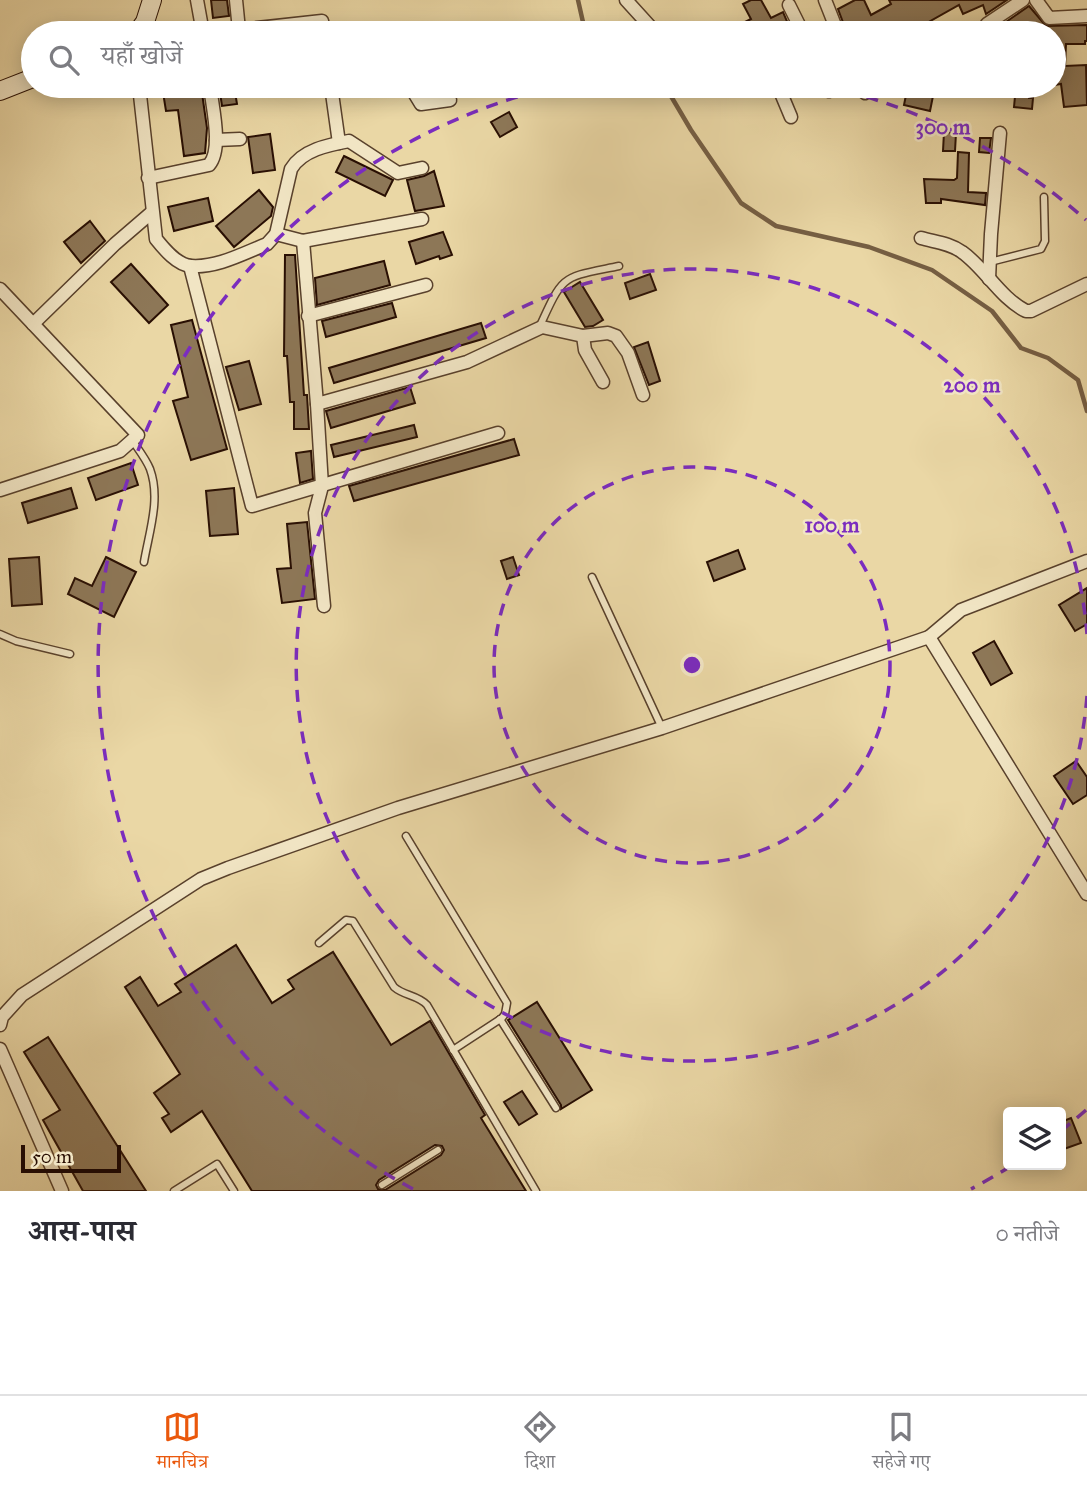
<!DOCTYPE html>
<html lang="hi">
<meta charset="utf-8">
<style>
:root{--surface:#fff;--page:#f2f2f3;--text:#2b2b33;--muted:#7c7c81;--line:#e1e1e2;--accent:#ea580c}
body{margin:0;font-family:"IM FELL Great Primer","Noto Serif Devanagari",serif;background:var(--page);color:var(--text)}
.controls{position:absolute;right:21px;bottom:21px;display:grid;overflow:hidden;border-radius:7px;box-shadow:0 4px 18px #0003}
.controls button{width:63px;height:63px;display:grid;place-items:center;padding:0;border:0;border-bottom:2px solid var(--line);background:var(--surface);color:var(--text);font:35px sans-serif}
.scale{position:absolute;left:21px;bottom:18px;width:100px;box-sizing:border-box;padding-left:7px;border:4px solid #290f03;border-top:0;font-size:19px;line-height:24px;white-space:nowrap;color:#290f03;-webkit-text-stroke:5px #f1e5c4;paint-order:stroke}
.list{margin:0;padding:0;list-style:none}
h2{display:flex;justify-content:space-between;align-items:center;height:91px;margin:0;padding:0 28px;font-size:30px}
h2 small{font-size:23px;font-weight:400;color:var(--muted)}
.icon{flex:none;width:38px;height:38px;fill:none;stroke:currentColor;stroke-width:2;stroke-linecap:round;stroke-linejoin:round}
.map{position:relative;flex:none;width:1087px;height:1191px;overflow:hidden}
.search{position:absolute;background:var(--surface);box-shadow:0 4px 18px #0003;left:21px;right:21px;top:21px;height:77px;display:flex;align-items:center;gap:18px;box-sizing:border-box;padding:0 24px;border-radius:38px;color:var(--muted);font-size:26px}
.sheet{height:203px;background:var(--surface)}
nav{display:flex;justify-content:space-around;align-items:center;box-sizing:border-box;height:98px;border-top:2px solid var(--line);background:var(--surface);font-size:19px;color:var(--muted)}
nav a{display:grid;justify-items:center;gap:4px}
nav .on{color:var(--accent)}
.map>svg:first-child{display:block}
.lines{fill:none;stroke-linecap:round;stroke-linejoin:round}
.stream{stroke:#755e43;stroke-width:4.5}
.building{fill:#8d7757;stroke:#290f03;stroke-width:2;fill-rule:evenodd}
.lane-casing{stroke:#59412c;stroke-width:9}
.street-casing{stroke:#59412c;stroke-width:15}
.secondary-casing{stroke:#290f03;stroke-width:20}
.lane{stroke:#f1e5c4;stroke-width:6}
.street{stroke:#f1e5c4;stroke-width:12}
.secondary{stroke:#f1e5c4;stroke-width:18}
.ring{fill:none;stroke:#7b2cbf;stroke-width:3.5;stroke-dasharray:12 9}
.centre{fill:#7b2cbf;stroke:#f1e5c4;stroke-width:3.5}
.ring-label{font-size:21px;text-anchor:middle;font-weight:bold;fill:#7b2cbf;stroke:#f1e5c4;stroke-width:5;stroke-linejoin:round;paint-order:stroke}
</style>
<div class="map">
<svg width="1087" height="1191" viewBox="0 0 1087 1191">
<rect width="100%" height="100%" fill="#ead7a5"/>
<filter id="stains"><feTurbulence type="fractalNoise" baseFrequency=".00286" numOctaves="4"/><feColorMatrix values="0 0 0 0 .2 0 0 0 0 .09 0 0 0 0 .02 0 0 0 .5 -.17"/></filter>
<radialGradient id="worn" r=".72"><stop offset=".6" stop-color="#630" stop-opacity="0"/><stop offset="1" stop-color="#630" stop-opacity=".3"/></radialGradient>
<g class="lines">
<g class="stream">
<path d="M578 0 585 31 591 33"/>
<path d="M665 86 691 130 741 203 776 226 869 247 932 270 992 311 1021 348 1048 358 1078 380 1087 411"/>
</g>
</g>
<g class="building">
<path d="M211 0H227L229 16 213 18Z"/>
<path d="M751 0H761L771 18 783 12 792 33H723L751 19 743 4Z"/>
<path d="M855 0H864L871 15 891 4 889 0H1007L986 14 983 5 963 14 959 5 909 33H847L838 9Z"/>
<path d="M1029 6 1046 26 1087 25V41H1085V44H1066L1065 66 1086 65 1087 105 1064 107 1061 84 1054 85V33H1012L1006 22Z"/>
<path d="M162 86H201L207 128 205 153 184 156 178 110 166 111Z"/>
<path d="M219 86H234L237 104 222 106Z"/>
<path d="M1016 86H1030L1029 98H1033L1032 109 1014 107Z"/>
<path d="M907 90 933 96 930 111 904 105Z"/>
<path d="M509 112 517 127 500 137 491 122Z"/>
<path d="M944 132 956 133 955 151H943Z"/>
<path d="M270 134 275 170 253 173 248 137Z"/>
<path d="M980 138H991L989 153 979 152Z"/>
<path d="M958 152 969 153 968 192 986 193 985 205 941 199V203H926L924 179 954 180 957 178Z"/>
<path d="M344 156 393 180 385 196 336 172Z"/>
<path d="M434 171 444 206 415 211 407 180 424 176Z"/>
<path d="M259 190 273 207 271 216 234 247 216 226Z"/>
<path d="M208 198 213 221 174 231 168 207Z"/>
<path d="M90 221 105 241 81 263 64 242Z"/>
<path d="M443 232 452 255 440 259 439 256 416 264 409 242Z"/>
<path d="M285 255H295L304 395H307L309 429H294V402H290L287 356H284Z"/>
<path d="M384 261 390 285 317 305 315 278Z"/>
<path d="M131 264 168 305 149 323 111 282Z"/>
<path d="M650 274 656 290 630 299 625 283Z"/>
<path d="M580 282 603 320 593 326 585 327 564 292Z"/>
<path d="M392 303 396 317 326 337 322 321Z"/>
<path d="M192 320 227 449 191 460 173 401 188 397 171 325Z"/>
<path d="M481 323 486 338 334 383 329 368Z"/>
<path d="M648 342 660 381 649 385 634 347Z"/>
<path d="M249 361 261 404 239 410 226 367Z"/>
<path d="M410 387 415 403 331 428 326 411Z"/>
<path d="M414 425 417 437 334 457 331 445Z"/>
<path d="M514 439 519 455 354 501 349 486Z"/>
<path d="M311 451 313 479 300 483 296 453Z"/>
<path d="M131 463 138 485 96 500 88 478Z"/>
<path d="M71 488 77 508 28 523 22 503Z"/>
<path d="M234 488 238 534 210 536 206 491Z"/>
<path d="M307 522 315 599 282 603 277 569 291 568 287 524Z"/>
<path d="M738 550 745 569 714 581 707 562Z"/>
<path d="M39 557 42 604 12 606 9 559Z"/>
<path d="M106 557 136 572 114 617 68 594 75 578 92 586Z"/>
<path d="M513 557 519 575 507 579 501 561Z"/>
<path d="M1087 588V624L1075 631 1059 605Z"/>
<path d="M994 641 1012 673 991 685 973 653Z"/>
<path d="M1076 761 1087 777V795L1073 804 1054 776Z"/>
<path d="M236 945 272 1003 294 989 288 980 333 952 391 1045 430 1021 485 1115 481 1118 526 1191H252L202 1111 171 1132 162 1118 169 1114 154 1093 180 1074 125 987 140 977 158 1006 181 992 175 984ZM435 1145 442 1146 444 1150 441 1155 385 1190 378 1189 376 1185 379 1180Z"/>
<path d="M537 1002 592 1090 561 1109V1105L508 1020Z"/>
<path d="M48 1037 146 1191H83L43 1120 60 1110 24 1052Z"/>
<path d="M522 1091 537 1114 519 1125 504 1102Z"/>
<path d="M1071 1118 1081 1143 1061 1150V1122Z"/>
</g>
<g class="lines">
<defs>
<g id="lane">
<path d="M990 262 1041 249 1045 241 1044 197"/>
<path d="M539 328C564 273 561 278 619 266"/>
<path d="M132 440C138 449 146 459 150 469 161 499 149 532 144 562"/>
<path d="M592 577 662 728"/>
<path d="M0 634 16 641 70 654"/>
<path d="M406 836 507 1003 505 1014 502 1018 453 1050"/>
<path d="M319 943 346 920 353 921 394 987C404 996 418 995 427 1005L536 1191"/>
<path d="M500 1019 556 1108"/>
<path d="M382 1185 438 1150"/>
<path d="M174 1191 217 1164 234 1191"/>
</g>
<g id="street">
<path d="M197 0 203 33"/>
<path d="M236 0 239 30"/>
<path d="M626 0 656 33"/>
<path d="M825 0 838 33"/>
<path d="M1036 0 1049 18 1087 16"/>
<path d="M789 5 803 33"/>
<path d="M987 24 1023 0"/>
<path d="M212 33 322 21 324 33"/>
<path d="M821 33 836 27"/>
<path d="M139 86 156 239C164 249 177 265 191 266 217 268 244 253 267 244L276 234 291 169C302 150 328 145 349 141L398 173 422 168"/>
<path d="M331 86 339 143"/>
<path d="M410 86 421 104 450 100"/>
<path d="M778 86 791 117"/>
<path d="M827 86 829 91"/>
<path d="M862 86 865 93"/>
<path d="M216 140 240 139"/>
<path d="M148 178 209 165C223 149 212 106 210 86"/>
<path d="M276 234 303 241 422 219"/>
<path d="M921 238C935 242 950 243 962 252 985 268 1000 298 1026 311H1031L1087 284"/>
<path d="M303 241 317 404 322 486 315 513 324 606"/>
<path d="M190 266 252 506 498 433"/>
<path d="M989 279 991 234 1000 133"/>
<path d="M0 289 138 435 120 451 0 490"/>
<path d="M308 316 426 285"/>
<path d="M33 324 115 244 151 213"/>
<path d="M583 336 585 350 603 382"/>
<path d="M317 404 467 362 542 327 583 336 608 333 616 336 628 353 643 395"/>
<path d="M929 637 961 610 1087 561"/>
<path d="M0 1025 2 1017 22 995 201 879 228 868 398 808 662 728 929 637 1087 894"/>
<path d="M0 1049 62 1191"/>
</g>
<g id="secondary">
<path d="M137 33 145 22 152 0"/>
<path d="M0 91 33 78"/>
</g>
</defs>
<use href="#lane" class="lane-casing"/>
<use href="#street" class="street-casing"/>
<use href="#secondary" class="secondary-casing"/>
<use href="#lane" class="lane"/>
<use href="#street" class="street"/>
<use href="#secondary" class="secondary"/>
</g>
<g class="ring">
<circle cx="692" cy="665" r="198"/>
<path d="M1087 696A396 396 0 1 1 1087 634"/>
<path d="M1086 1110A594 594 0 0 1 1062 1130M1011 1166A594 594 0 0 1 971 1189M413 1189A594 594 0 0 1 558 86M826 86A594 594 0 0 1 1086 220"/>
</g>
<circle cx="692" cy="665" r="10" class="centre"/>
<g class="ring-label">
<text x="943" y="134">300 m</text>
<text x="972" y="392">200 m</text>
<text x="832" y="532">100 m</text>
</g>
<rect width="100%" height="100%" filter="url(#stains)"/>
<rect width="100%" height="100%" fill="url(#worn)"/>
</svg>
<div class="controls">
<button><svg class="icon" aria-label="layers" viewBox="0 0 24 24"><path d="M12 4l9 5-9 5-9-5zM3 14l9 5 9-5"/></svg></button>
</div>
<div class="scale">50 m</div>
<div class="search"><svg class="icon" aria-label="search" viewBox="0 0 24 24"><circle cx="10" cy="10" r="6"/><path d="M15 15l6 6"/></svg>यहाँ खोजें</div>
</div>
<section class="sheet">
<h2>आस-पास<small>0 नतीजे</small></h2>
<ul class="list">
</ul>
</section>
<nav>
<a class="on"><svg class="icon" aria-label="map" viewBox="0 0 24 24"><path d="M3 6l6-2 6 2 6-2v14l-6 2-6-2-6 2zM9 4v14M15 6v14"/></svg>मानचित्र</a>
<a><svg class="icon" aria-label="directions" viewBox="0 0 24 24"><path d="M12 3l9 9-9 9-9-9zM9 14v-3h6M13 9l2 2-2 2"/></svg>दिशा</a>
<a><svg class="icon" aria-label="saved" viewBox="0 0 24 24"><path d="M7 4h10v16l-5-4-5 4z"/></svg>सहेजे गए</a>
</nav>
